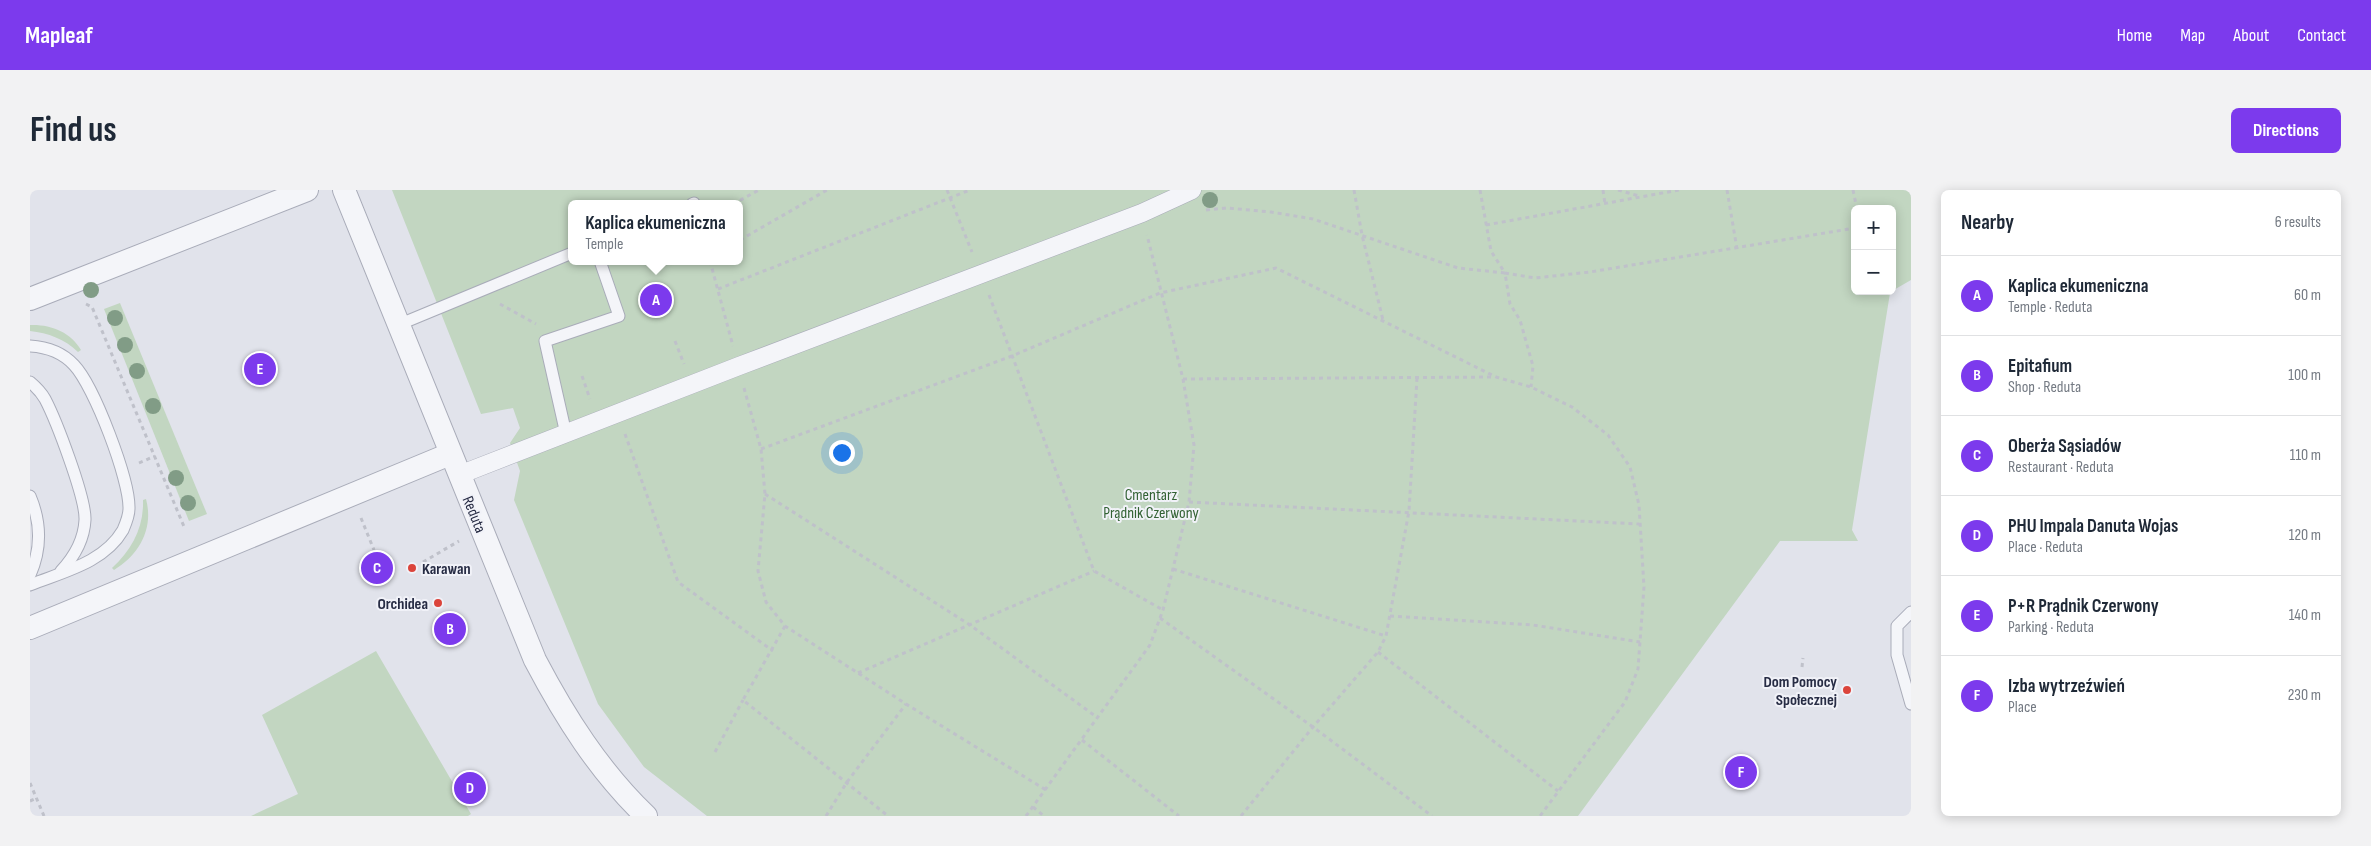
<!DOCTYPE html>
<meta charset="utf-8">
<style>
:root{--surface:#fff;--page:#f2f2f3;--text:#1f2937;--muted:#747a83;--line:#e0e1e3;--accent:#7c3aed}
body{margin:0;font-family:"Sofia Sans Condensed",sans-serif;background:var(--page);color:var(--text)}
.controls{position:absolute;right:15px;top:15px;display:grid;overflow:hidden;border-radius:8px;box-shadow:0 2px 12px #0003}
.controls button{width:45px;height:45px;display:grid;place-items:center;padding:0;border:0;border-bottom:1px solid var(--line);background:var(--surface);color:var(--text);font:25px sans-serif}
.you{position:absolute;left:811px;top:262px;width:18px;height:18px;margin:-12px;border:4px solid #fff;border-radius:50%;background:#1a73e8;box-shadow:0 0 0 8px #1a73e833}
.badge{display:grid;place-items:center;width:32px;height:32px;border-radius:50%;background:var(--accent);color:#fff;font-size:16px;font-weight:700}
.pin{position:absolute;translate:-50% -50%;border:2px solid #fff;box-shadow:0 1px 5px #0006}
.popup{position:absolute;left:538px;top:10px;width:175px;height:65px;box-sizing:border-box;display:grid;place-content:center;border-radius:8px;background:var(--surface);filter:drop-shadow(0 1px 4px #0005);font-size:16px;white-space:nowrap;color:var(--muted)}
.popup b{font-size:19px;color:var(--text)}
.popup::after{content:'';position:absolute;left:50%;top:100%;margin-left:-10px;border:10px solid transparent;border-top-color:var(--surface)}
.list{margin:0;padding:0;list-style:none}
h2{display:flex;justify-content:space-between;align-items:center;height:65px;margin:0;padding:0 20px;font-size:21px}
h2 small{font-size:16px;font-weight:400;color:var(--muted)}
.list li{display:grid;grid-template-columns:32px 1fr auto;gap:15px;align-items:center;box-sizing:border-box;height:80px;padding:0 20px;border-top:1px solid var(--line)}
.list b{display:block;font-size:19px;white-space:nowrap}
.list p{margin:0;font-size:16px;white-space:nowrap;color:var(--muted)}
.list em{font-size:16px;font-style:normal;color:var(--muted)}
.map{position:relative;flex:none;width:1881px;height:626px;overflow:hidden;border-radius:8px}
header{display:flex;align-items:center;gap:30px;box-sizing:border-box;height:70px;padding:0 25px;background:var(--accent);color:#fff}
header strong{font-size:24px}
nav{display:flex;gap:28px;margin-inline-start:auto;font-size:18px}
.intro{display:flex;align-items:center;justify-content:space-between;box-sizing:border-box;height:120px;padding:0 30px}
h1{margin:0;font-size:35px}
.button{padding:12px 22px;border-radius:8px;background:var(--accent);color:#fff;font-size:18px;font-weight:700}
main{display:flex;gap:30px;padding:0 30px}
aside{flex:1;background:var(--surface);border-radius:8px;box-shadow:0 2px 12px #0003}
.map>svg:first-child{display:block}
.green{fill:#c2d6c1;fill-rule:evenodd}
.lines{fill:none;stroke-linecap:round;stroke-linejoin:round}
.service-casing{stroke:#a9acb9;stroke-width:13}
.pedestrian-casing{stroke:#a9acb9;stroke-width:19}
.minor-casing{stroke:#a9acb9;stroke-width:24}
.path{stroke:#bfc1ca;stroke-width:3;stroke-dasharray:4 4;stroke-linecap:butt}
.service{stroke:#f4f5f9;stroke-width:11}
.pedestrian{stroke:#f4f5f9;stroke-width:18}
.minor{stroke:#f4f5f9;stroke-width:22}
.tree{fill:#819c86}
.poi-dot{fill:#db443b;stroke:#f1f2f8;stroke-width:2}
.labels{text-anchor:middle;stroke-width:4;stroke-linejoin:round;paint-order:stroke}
.park-label{font-size:16px;fill:#336234;stroke:#f1f2f8}
.street-label{font-size:16px;fill:#272c44;stroke:#f1f2f8}
.poi-label{font-size:16px;font-weight:bold;fill:#272c44;stroke:#f1f2f8;text-anchor:end}
</style>
<header>
<strong>Mapleaf</strong>
<nav><a>Home</a><a>Map</a><a>About</a><a>Contact</a></nav>
</header>
<div class="intro"><h1>Find us</h1><a class="button">Directions</a></div>
<main>
<div class="map">
<svg width="1881" height="626" viewBox="0 0 1881 626">
<rect width="100%" height="100%" fill="#e1e3eb"/>
<g class="green">
<path d="M362 0H1881V90L1862 101V19H1825V101H1862L1860 103 1822 340 1828 351H1750L1548 626H677L614 577 568 514 484 310 490 281 480 253 490 238 483 218 451 224ZM542 14H710V71H542Z"/>
<path d="M90 113 177 324 159 331 74 119Z"/>
<path d="M0 135C20 134 41 142 51 160L48 162C35 149 18 143 0 141Z"/>
<path d="M116 309C124 339 109 365 84 380L82 378C102 360 114 337 113 310Z"/>
<path d="M346 461 441 624 438 626H221L268 604 232 525Z"/>
</g>
<g class="lines">
<defs>
<g id="service">
<path d="M662 14 664 13"/>
<path d="M368 135 542 63"/>
<path d="M0 156C17 157 32 162 44 175 64 196 100 290 99 319 99 326 96 333 93 340 74 373 32 382 0 395"/>
<path d="M0 192C6 197 11 202 15 209 26 230 56 308 55 330 54 349 44 367 31 381"/>
<path d="M536 244 515 151 589 126 570 71"/>
<path d="M0 306C11 332 12 358 0 385"/>
<path d="M1881 422 1867 436V465L1881 514"/>
</g>
<path id="pedestrian" d="M429 285 709 176 1112 23 1162 0"/>
<g id="minor">
<path d="M314 0 505 470C535 527 569 581 616 626"/>
<path d="M0 109 277 0"/>
<path d="M0 438 420 264"/>
</g>
</defs>
<use href="#service" class="service-casing"/>
<use href="#pedestrian" class="pedestrian-casing"/>
<use href="#minor" class="minor-casing"/>
<g class="path">
<path d="M917 0 942 62"/>
<path d="M1324 0 1332 45 1353 130"/>
<path d="M1450 0 1461 61 1475 83 1505 88 1560 82 1825 38"/>
<path d="M1573 0 1575 14"/>
<path d="M1588 0 1609 6"/>
<path d="M1697 0 1707 59"/>
<path d="M1823 0 1827 19"/>
<path d="M703 14 729 0"/>
<path d="M1176 20 1197 18 1241 22 1283 29 1428 78 1475 83 1480 114 1490 130 1503 176 1501 197"/>
<path d="M1456 35 1649 0"/>
<path d="M710 50 797 0"/>
<path d="M680 71 703 156"/>
<path d="M688 99 940 0"/>
<path d="M959 105 1064 381 1133 420"/>
<path d="M56 114 62 117 155 339"/>
<path d="M470 114 506 134"/>
<path d="M645 151 654 174"/>
<path d="M552 186 560 209"/>
<path d="M1153 189 1465 187"/>
<path d="M714 198 731 259 735 304 728 381 736 412 755 436 876 514 1016 600"/>
<path d="M595 244 648 392 743 461"/>
<path d="M731 259 982 166 1130 103 1246 78 1466 187 1501 197 1542 217 1578 245 1600 277 1609 315 1614 397 1608 479 1595 512 1510 626"/>
<path d="M109 273 125 266"/>
<path d="M735 304 940 435 1068 528"/>
<path d="M1159 312 1609 334"/>
<path d="M331 328 344 360"/>
<path d="M393 372 429 351"/>
<path d="M1143 379 1356 446"/>
<path d="M1360 426 1503 435 1610 452"/>
<path d="M1130 428 1283 537 1402 626"/>
<path d="M755 436 713 510 858 626"/>
<path d="M1348 462 1528 601"/>
<path d="M1772 477 1773 468"/>
<path d="M828 483 1064 381"/>
<path d="M1745 490 1756 499"/>
<path d="M1052 550 1149 626"/>
<path d="M685 562 713 510"/>
<path d="M0 593 14 626"/>
<path d="M0 611 7 608"/>
<path d="M1003 617 1014 626"/>
<path d="M796 626 817 592 876 514"/>
<path d="M996 626 1120 455 1133 420 1159 312 1164 255 1153 189 1117 45"/>
<path d="M1211 626 1283 537 1348 462 1356 446 1379 321 1387 188"/>
</g>
<use href="#service" class="service"/>
<use href="#pedestrian" class="pedestrian"/>
<use href="#minor" class="minor"/>
</g>
<g class="tree">
<circle cx="1180" cy="10" r="8"/>
<circle cx="61" cy="100" r="8"/>
<circle cx="85" cy="128" r="8"/>
<circle cx="95" cy="155" r="8"/>
<circle cx="107" cy="181" r="8"/>
<circle cx="123" cy="216" r="8"/>
<circle cx="146" cy="288" r="8"/>
<circle cx="158" cy="313" r="8"/>
</g>
<g class="poi-dot">
<circle cx="382" cy="378" r="5"/>
<circle cx="408" cy="413" r="5"/>
<circle cx="1817" cy="500" r="5"/>
</g>
<g class="labels">
<g class="park-label">
<text x="1121" y="310">Cmentarz<tspan x="1121" dy="18">Prądnik Czerwony</tspan></text>
</g>
<g class="street-label">
<text transform="translate(445 324) rotate(68)" y="6">Reduta</text>
</g>
<g class="poi-label">
<text x="392" y="384" text-anchor="start">Karawan</text>
<text x="398" y="419">Orchidea</text>
<text x="1807" y="497">Dom Pomocy<tspan x="1807" dy="18">Społecznej</tspan></text>
</g>
</g>
</svg>
<div class="controls">
<button>+</button>
<button>−</button>
</div>
<div class="you"></div>
<div class="pin badge" style="left:626px;top:110px">A</div>
<div class="popup"><b>Kaplica ekumeniczna</b>Temple</div>
<div class="pin badge" style="left:420px;top:439px">B</div>
<div class="pin badge" style="left:347px;top:378px">C</div>
<div class="pin badge" style="left:440px;top:598px">D</div>
<div class="pin badge" style="left:230px;top:179px">E</div>
<div class="pin badge" style="left:1711px;top:582px">F</div>
</div>
<aside>
<h2>Nearby<small>6 results</small></h2>
<ul class="list">
<li><span class="badge">A</span><div><b>Kaplica ekumeniczna</b><p>Temple · Reduta</p></div><em>60 m</em></li>
<li><span class="badge">B</span><div><b>Epitafium</b><p>Shop · Reduta</p></div><em>100 m</em></li>
<li><span class="badge">C</span><div><b>Oberża Sąsiadów</b><p>Restaurant · Reduta</p></div><em>110 m</em></li>
<li><span class="badge">D</span><div><b>PHU Impala Danuta Wojas</b><p>Place · Reduta</p></div><em>120 m</em></li>
<li><span class="badge">E</span><div><b>P+R Prądnik Czerwony</b><p>Parking · Reduta</p></div><em>140 m</em></li>
<li><span class="badge">F</span><div><b>Izba wytrzeźwień</b><p>Place</p></div><em>230 m</em></li>
</ul>
</aside>
</main>
